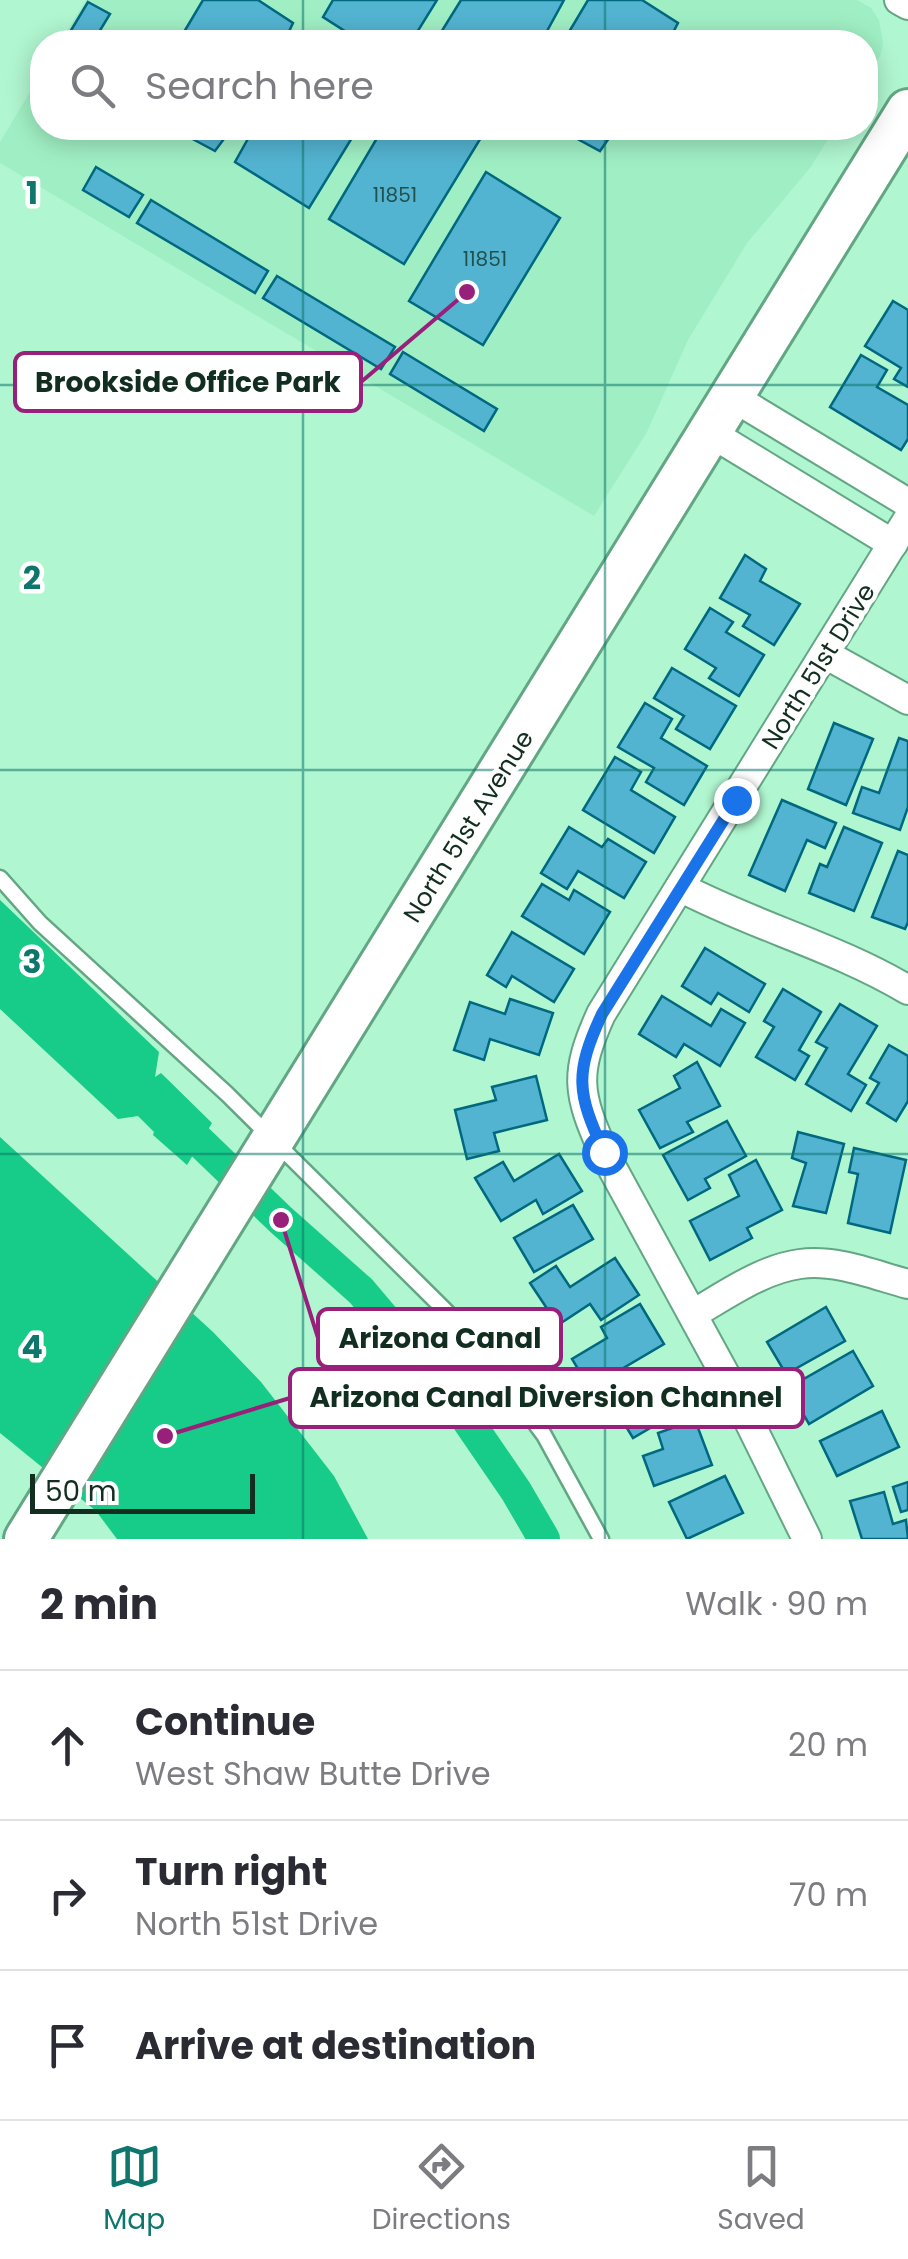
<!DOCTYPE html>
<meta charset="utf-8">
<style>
:root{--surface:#fff;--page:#f7f7f7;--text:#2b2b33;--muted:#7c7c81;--line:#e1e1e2;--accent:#0f766e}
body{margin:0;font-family:Poppins,sans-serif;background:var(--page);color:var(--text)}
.scale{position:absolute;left:30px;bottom:25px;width:225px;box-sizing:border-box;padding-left:10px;border:5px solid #122e20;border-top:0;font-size:28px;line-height:35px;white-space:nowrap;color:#122e20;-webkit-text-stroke:8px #fff;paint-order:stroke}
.stop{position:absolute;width:30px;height:30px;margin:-22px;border:8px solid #1a73e8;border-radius:50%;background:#fff}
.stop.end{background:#1a73e8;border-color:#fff;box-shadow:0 2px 10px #0008}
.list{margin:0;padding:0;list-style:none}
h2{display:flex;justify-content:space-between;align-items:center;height:130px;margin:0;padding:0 40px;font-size:42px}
h2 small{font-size:32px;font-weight:400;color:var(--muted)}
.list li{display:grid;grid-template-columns:65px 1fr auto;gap:30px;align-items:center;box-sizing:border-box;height:150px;padding:0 40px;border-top:2px solid var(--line)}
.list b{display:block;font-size:38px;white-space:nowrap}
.list p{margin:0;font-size:32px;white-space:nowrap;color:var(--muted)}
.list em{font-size:32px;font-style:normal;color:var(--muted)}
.icon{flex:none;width:55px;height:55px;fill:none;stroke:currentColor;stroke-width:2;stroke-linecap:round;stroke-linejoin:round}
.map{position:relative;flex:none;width:908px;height:1539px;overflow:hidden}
.search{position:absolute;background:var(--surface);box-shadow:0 5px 25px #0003;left:30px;right:30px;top:30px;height:110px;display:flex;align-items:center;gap:25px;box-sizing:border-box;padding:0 35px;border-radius:40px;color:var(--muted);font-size:38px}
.sheet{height:580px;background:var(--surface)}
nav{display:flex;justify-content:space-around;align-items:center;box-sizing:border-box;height:140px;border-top:2px solid var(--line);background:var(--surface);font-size:28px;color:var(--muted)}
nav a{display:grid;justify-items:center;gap:5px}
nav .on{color:var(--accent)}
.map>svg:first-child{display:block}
.built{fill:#a0efc4}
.water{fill:#17cc88}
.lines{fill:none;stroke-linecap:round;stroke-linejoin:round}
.canal{stroke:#17cc88;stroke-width:32}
.building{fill:#53b4d1;stroke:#00687f;stroke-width:2.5}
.service-casing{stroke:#63a683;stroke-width:19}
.minor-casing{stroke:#63a683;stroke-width:32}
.primary-casing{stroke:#63a683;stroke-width:48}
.service{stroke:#fff;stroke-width:14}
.minor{stroke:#fff;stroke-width:28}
.primary{stroke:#fff;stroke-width:42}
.route{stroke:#1a73e8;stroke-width:12}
.grid{fill:none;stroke:#0f766e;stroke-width:2.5;stroke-opacity:0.55}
.labels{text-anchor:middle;stroke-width:9;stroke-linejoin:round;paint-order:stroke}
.number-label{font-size:20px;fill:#22504c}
.street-label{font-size:25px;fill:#122e20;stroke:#fff}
.grid-label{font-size:32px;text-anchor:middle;font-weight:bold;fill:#0f766e;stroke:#fff;stroke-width:9;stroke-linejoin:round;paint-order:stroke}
.leader{fill:none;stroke:#98207b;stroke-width:4}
.callout-dot{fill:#98207b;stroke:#fff;stroke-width:4}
.callout{fill:#fff;stroke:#98207b;stroke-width:4}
.callout-label{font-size:28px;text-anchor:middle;font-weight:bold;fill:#122e20}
</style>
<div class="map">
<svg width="908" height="1539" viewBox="0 0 908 1539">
<rect width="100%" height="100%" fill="#b0f6d0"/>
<g class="built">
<path d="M86 0H857L871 8 879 20 883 43 881 54 866 79V42H60Z"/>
<path d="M42 72V128H835L810 168 747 243 688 340 647 432 594 516 0 163V142Z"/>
</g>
<g class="water">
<path d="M0 900 159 1052 155 1077 161 1073 212 1123 187 1165 153 1135 154 1132 138 1116 118 1119 0 1009Z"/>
<path d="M0 1137 213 1332 261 1382 334 1476 368 1539H117L96 1511 0 1433Z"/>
</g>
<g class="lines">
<path class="canal" d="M170 1113 281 1220 361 1291 455 1402 516 1491 544 1539"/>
</g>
<g class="building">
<path d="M203 0H258L293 23 284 42H178Z"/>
<path d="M333 0H332H437L411 42H362L323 17Z"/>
<path d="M461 0H564L541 42H435Z"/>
<path d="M588 0H642L678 23 668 42H563Z"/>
<path d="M88 2 110 14 93 42H64Z"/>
<path d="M172 128H232L215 151Z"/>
<path d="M254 128H358L309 208 235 162Z"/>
<path d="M383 128H468L482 136 404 264 329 219Z"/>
<path d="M557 128H616L600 151Z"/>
<path d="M96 167 143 195 129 217 83 190Z"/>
<path d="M486 172 560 218 483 345 409 301Z"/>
<path d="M151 200 268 271 255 293 137 223Z"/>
<path d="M277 276 395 347 381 369 263 298Z"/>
<path d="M893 301 908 310V387L894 379 901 368 865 346Z"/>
<path d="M403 352 497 409 484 431 390 374Z"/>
<path d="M861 355 887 370 877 387 908 405V439L901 450 830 407Z"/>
<path d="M745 555 766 569 760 581 800 604 774 645 743 626 750 615 720 598Z"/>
<path d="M710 608 733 622 726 632 764 655 739 696 709 678 716 668 685 649Z"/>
<path d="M672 668 736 706 710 749 676 729 684 716 654 698Z"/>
<path d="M645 703 672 719 661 738 707 766 684 805 646 782 654 768 618 747Z"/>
<path d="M834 723 873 739 846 805 808 789Z"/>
<path d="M899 738 908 741V807L900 830 853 813 862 787 879 793Z"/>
<path d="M615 757 641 772 631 790 675 817 654 853 583 810Z"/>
<path d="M782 800 836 823 825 848 807 840 785 891 749 875Z"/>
<path d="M569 827 602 847 608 839 646 862 624 898 578 871 567 889 541 873Z"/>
<path d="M844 827 882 843 854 911 809 893 820 864 827 867Z"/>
<path d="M898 851 908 855V922L905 929 872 917Z"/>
<path d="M542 884 569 900 574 890 610 912 584 954 522 916Z"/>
<path d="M512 932 574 969 554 1002 512 976 506 987 487 975Z"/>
<path d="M705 948 765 984 749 1012 718 993 711 1004 682 986Z"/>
<path d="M783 989 821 1012 799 1050 809 1056 795 1080 756 1057 774 1027 764 1021Z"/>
<path d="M662 996 711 1026 721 1009 745 1023 720 1066 684 1044 676 1057 639 1034Z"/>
<path d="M510 999 553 1013 539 1055 490 1039 484 1060 454 1050 470 1002 505 1014Z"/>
<path d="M840 1004 877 1026 848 1074 866 1085 851 1111 806 1084 827 1048 816 1042Z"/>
<path d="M889 1045 908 1056V1101L896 1121 867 1103 879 1083 870 1078Z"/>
<path d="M697 1062 720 1106 687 1122 693 1132 660 1148 639 1110 680 1088 674 1076Z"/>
<path d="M536 1076 547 1120 494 1133 499 1151 467 1159 455 1110 496 1100 492 1087Z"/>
<path d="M727 1121 746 1156 705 1179 710 1188 688 1200 663 1155Z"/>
<path d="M798 1132 844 1144 826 1213 793 1206 806 1163 792 1158Z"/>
<path d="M854 1148 906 1160 890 1233 848 1223 858 1174 849 1172Z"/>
<path d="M559 1154 582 1191 543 1214 536 1200 501 1221 475 1178 503 1162 514 1181Z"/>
<path d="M756 1160 782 1210 747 1228 752 1238 710 1260 690 1221 739 1196 729 1175Z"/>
<path d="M573 1205 593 1239 534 1272 514 1238Z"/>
<path d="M615 1258 639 1295 601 1320 590 1304 558 1325 530 1283 556 1266 570 1287Z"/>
<path d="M640 1304 664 1344 615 1373 624 1389 599 1404 572 1359 607 1338 601 1327Z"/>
<path d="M826 1307 845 1341 786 1374 767 1342Z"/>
<path d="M853 1351 873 1386 809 1424 788 1388Z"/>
<path d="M664 1370 686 1407 633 1438 611 1402Z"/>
<path d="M882 1411 899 1447 837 1476 820 1441Z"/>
<path d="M695 1420 712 1465 654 1486 643 1456 663 1449 658 1433Z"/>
<path d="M725 1476 743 1513 687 1539 669 1502Z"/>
<path d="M908 1482V1510L901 1512 893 1487Z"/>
<path d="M884 1492 893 1524 906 1520 908 1539H862L850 1501Z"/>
</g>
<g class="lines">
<defs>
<path id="service" d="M0 878 40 923 227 1094 468 1333 544 1435 601 1539"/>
<g id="minor">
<path d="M899 0 908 5"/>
<path d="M731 396 908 503"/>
<path d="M709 432 893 544"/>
<path d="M825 654 908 700"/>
<path d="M680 887C754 926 836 947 908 990"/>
<path d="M693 1314C726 1295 762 1269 800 1264 836 1259 874 1275 908 1284"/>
<path d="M807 1539 734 1391 604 1153C577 1093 574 1074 601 1014L908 519"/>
</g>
<path id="primary" d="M26 1539 908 111"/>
</defs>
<use href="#service" class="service-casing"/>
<use href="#minor" class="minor-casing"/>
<use href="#primary" class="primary-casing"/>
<use href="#service" class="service"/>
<use href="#minor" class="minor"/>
<use href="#primary" class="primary"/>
</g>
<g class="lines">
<path class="route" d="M604 1152C577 1093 574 1074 602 1014L736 800"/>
</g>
<path class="grid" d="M303 0V42M605 0V42M303 128V1539M605 128V1539M0 385H908M0 770H908M0 1154H908"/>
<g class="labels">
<g class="number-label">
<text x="395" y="202">11851</text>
<text x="485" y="266">11851</text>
</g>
<g class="street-label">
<text transform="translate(818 666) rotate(-58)" y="9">North 51st Drive</text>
<text transform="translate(468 826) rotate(-58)" y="9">North 51st Avenue</text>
</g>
</g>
<g class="grid-label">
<text x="32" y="204">1</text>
<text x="32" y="589">2</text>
<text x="32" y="973">3</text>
<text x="32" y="1358">4</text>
</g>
<path class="leader" d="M467 292L361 382M281 1220L318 1338M165 1436L290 1398"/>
<g class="callout-dot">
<circle cx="467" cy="292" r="10"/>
<circle cx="281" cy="1220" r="10"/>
<circle cx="165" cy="1436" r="10"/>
</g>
<g class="callout">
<rect x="15" y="353" width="346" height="58" rx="10"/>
<rect x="318" y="1309" width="243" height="58" rx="10"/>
<rect x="290" y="1369" width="513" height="58" rx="10"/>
</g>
<g class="callout-label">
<text x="188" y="392">Brookside Office Park</text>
<text x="440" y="1348">Arizona Canal</text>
<text x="546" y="1407">Arizona Canal Diversion Channel</text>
</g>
</svg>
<div class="scale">50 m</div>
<div class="stop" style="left:604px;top:1152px"></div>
<div class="stop end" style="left:736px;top:800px"></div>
<div class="search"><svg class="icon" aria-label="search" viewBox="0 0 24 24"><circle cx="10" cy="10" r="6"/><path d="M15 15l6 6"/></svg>Search here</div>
</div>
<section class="sheet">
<h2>2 min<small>Walk · 90 m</small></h2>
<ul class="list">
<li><svg class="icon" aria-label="ahead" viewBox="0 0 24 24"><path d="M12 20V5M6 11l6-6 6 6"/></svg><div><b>Continue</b><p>West Shaw Butte Drive</p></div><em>20 m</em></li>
<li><svg class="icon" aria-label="right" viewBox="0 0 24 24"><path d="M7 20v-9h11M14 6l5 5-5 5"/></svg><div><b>Turn right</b><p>North 51st Drive</p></div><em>70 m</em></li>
<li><svg class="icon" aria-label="arrive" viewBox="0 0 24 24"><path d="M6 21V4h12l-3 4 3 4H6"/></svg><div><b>Arrive at destination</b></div></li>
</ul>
</section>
<nav>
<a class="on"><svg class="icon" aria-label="map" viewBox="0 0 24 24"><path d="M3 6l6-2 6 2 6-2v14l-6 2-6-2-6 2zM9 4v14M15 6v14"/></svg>Map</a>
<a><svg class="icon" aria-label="directions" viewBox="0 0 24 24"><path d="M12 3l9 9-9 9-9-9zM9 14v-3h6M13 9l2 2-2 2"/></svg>Directions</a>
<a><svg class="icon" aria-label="saved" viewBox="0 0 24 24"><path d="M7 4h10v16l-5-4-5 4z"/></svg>Saved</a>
</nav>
